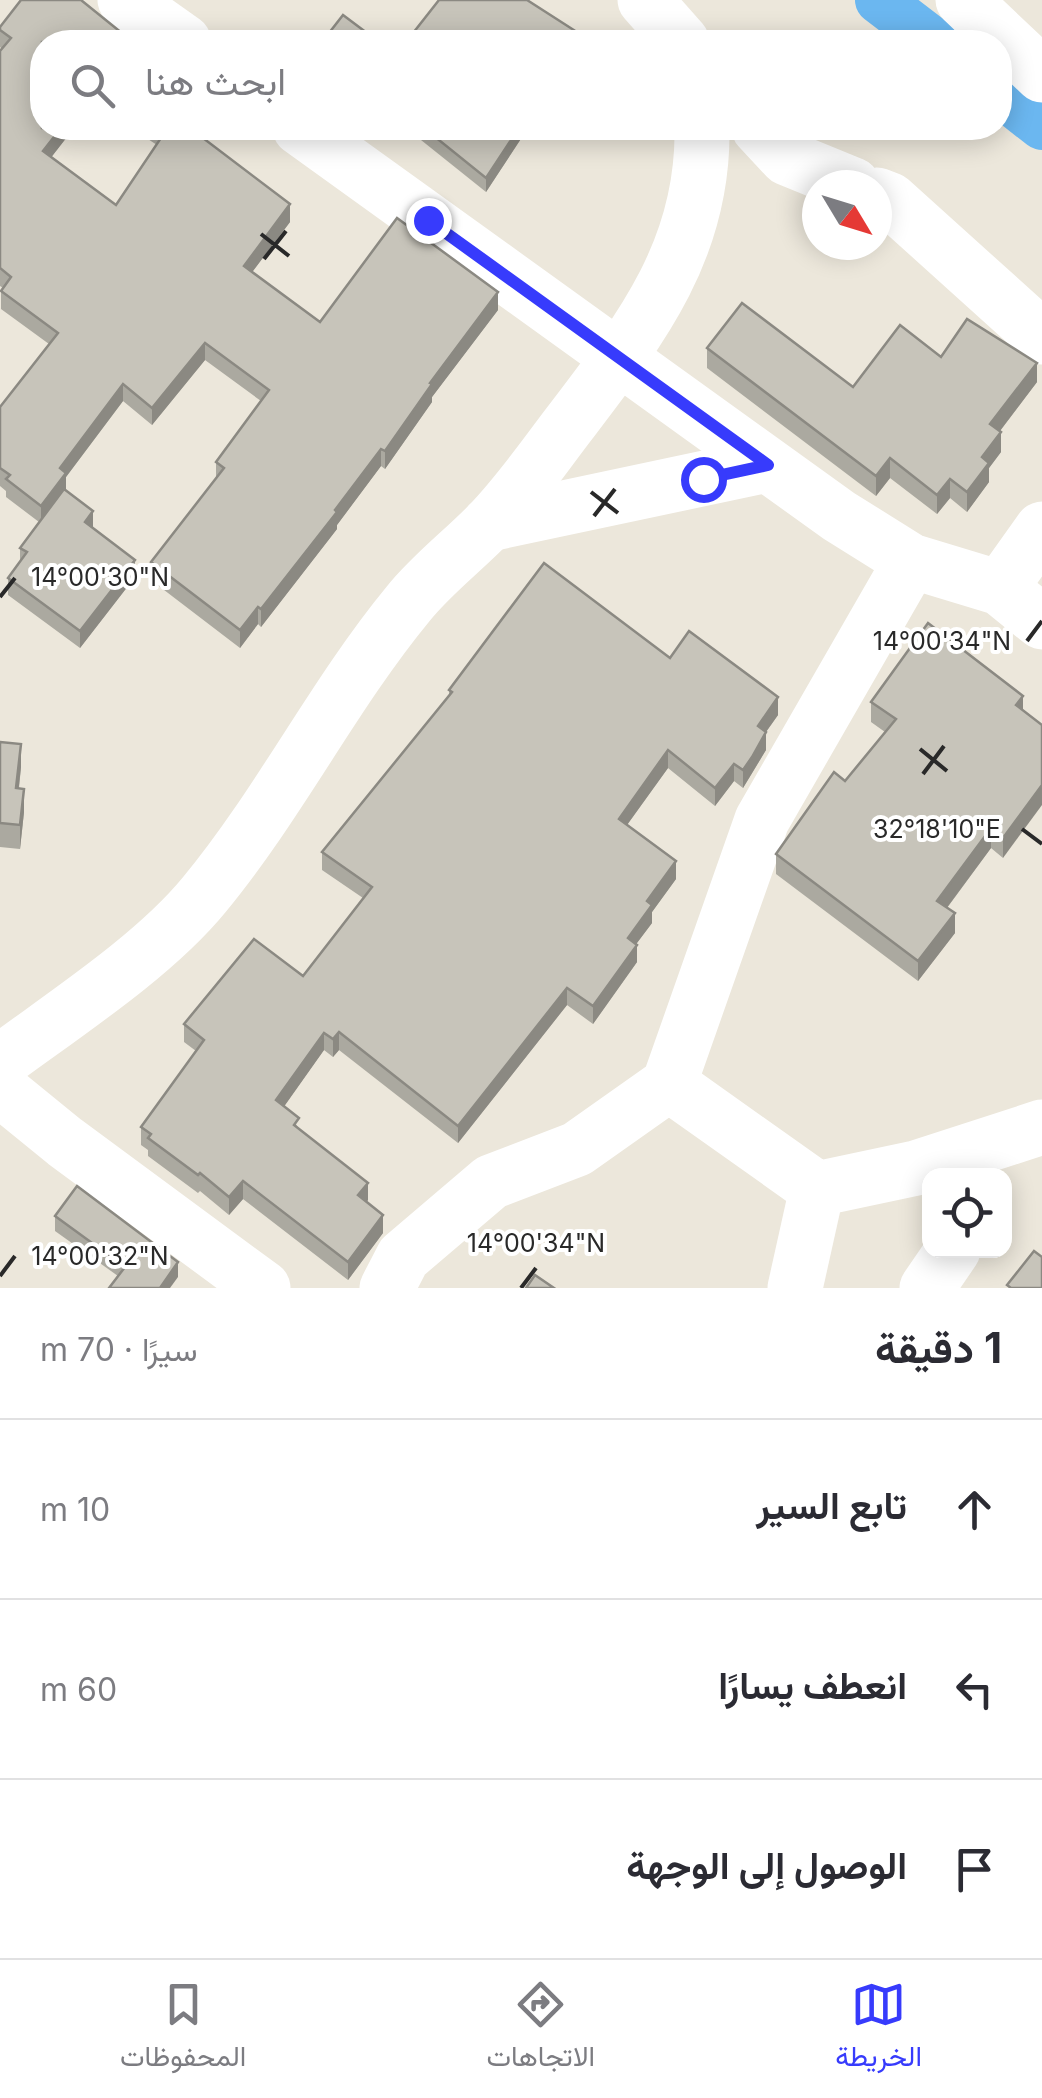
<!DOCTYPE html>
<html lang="ar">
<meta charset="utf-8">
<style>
:root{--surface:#fff;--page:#f2f2f3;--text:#2b2b33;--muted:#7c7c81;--line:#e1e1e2;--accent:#373bfc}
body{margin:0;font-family:Inter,Vazirmatn,sans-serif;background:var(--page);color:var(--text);direction:rtl}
.controls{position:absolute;right:30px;bottom:30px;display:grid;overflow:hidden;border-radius:20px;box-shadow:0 5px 25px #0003}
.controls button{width:90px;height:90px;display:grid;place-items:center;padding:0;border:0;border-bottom:2px solid var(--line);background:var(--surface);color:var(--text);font:50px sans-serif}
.compass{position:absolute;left:802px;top:170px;width:90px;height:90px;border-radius:50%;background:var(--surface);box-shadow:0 5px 25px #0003;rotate:128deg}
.stop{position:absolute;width:30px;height:30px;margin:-22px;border:8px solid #373bfc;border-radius:50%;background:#fff}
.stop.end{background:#373bfc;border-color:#fff;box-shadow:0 2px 10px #0008}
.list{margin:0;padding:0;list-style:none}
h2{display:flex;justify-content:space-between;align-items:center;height:130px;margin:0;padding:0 40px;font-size:42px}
h2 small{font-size:32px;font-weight:400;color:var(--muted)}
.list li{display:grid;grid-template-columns:65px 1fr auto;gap:30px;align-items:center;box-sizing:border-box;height:180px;padding:0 40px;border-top:2px solid var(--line)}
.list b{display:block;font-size:38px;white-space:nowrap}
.list em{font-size:32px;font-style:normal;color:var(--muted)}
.icon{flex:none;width:55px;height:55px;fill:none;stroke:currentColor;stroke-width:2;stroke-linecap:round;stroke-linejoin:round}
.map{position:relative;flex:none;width:1042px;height:1288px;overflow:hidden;direction:ltr}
.search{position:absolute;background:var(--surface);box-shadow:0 5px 25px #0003;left:30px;right:30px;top:30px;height:110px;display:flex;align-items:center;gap:25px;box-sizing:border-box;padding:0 35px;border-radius:40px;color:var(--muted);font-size:38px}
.sheet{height:670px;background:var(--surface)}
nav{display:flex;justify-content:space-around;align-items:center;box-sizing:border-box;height:140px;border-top:2px solid var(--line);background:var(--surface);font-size:28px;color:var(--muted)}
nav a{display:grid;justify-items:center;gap:5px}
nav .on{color:var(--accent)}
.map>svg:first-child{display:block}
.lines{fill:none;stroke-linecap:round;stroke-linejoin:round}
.canal{stroke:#6bb7f0;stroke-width:48}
.minor{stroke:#fff;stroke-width:55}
.wall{fill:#aba9a0}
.shaded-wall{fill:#8b8982}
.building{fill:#c7c4ba;stroke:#8b8982;stroke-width:2.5}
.route{stroke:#373bfc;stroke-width:12}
.ticks{fill:none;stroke:#292929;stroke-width:4}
.ticks-label{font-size:25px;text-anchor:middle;fill:#292929;stroke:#fff;stroke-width:8;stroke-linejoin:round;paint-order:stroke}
</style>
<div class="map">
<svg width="1042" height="1288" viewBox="0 0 1042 1288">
<rect width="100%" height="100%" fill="#ece7db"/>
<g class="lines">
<g class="canal">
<path d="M879 0 934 42"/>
<path d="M1000 93 1042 126"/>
</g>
<g class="minor">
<path d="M125 0 184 42"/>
<path d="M645 0 682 42"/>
<path d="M963 0 1042 75"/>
<path d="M300 128 839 516 911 561 1000 588 1042 622"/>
<path d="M759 128 787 158 853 185"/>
<path d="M877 195 890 200 1042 337"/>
<path d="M489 524 767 465"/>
<path d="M1000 588 1042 529"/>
<path d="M0 1062C65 1014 154 956 204 895 280 803 333 695 408 604 432 574 463 551 489 524 519 493 543 458 569 424 640 331 704 250 702 128"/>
<path d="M669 1084 817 1189 916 1168 1042 1127"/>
<path d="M0 1089 65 1142 263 1288"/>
<path d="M387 1288 403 1257 491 1182 577 1149 669 1084 762 820 911 561"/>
<path d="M795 1288 817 1189"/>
<path d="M927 1288 953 1250"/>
</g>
</g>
<g class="wall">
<path d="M21 0 42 128H74L51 157 116 205 157 145 131 128H216L207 141 290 222 252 272 320 322 498 310 432 397V402L385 469 381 466 337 525V529L261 627 258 624 240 648 151 580V562L216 479V462L261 401 205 360 152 425 123 401 66 477V491L93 528 135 577 80 648 8 595V578L20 562V548L39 522 6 497V491L0 486V407L49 344 1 309V291L3 288 0 286V51L2 49 0 47V27Z"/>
<path d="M402 128H528L486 192 416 136 415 138Z"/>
<path d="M707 348 853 387 1037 382 1000 431 1001 452 989 468V482L967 512 950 498 937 514 890 478 876 496 707 368Z"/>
<path d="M670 658 778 715 766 732V750L743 788 734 781 715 806 668 768 627 825 676 879 652 912V923L636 944 637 962 593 1024 567 1005 458 1143 339 1050 333 1057 324 1050 284 1106 299 1129 368 1200 366 1202 383 1233 348 1280 243 1199 229 1215 200 1191 198 1193 148 1156V1150L141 1145V1127L196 1051 184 1042V1024L303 976 363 898 322 870V852L449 696V690Z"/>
<path d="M1023 696 1003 858 991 848 947 908 955 933 918 981 776 874V854L845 781 885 732 871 722V702Z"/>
<path d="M0 742 21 767 19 788 24 812 20 849 0 847Z"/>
<path d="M55 1216 178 1277 118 1276 55 1231Z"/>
</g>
<g class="shaded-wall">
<path d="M61 128H74L43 168V151Z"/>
<path d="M204 128H216L199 152V135Z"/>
<path d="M519 128H528L486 192V178Z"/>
<path d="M290 204V222L244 283V266Z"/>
<path d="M498 292V310L432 397V402L385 469V451L430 383Z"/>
<path d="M205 343V360L152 425V408Z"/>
<path d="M1037 363V382L990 444V424Z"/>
<path d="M123 384V401L66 477V490L41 524V506L60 468Z"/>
<path d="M1001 432V452L989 468V482L967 512V492L982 457Z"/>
<path d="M381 449V466L337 525V529L261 627V609Z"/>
<path d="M890 458V478L876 496V476Z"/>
<path d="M950 479V498L937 514V495Z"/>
<path d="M93 511V527L85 539V522Z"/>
<path d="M135 560V577L80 648V631Z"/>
<path d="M258 607V624L240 648V630Z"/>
<path d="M1023 696V716L1016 705Z"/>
<path d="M778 697V715L758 743V726Z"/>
<path d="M766 732V750L743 788V770Z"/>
<path d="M21 744V767L16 812V788Z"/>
<path d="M668 750V768L619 836V819Z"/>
<path d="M734 764V781L715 806V788Z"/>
<path d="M1042 785V805L1003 858V838Z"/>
<path d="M24 789V812L20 849V825Z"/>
<path d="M991 828V848L937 921V901Z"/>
<path d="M676 861V879L652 912V923L628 955V938L647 901Z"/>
<path d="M955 913V933L918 981V961Z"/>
<path d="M637 945V962L593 1024V1006Z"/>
<path d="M567 988V1005L458 1143V1126Z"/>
<path d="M339 1032V1050L333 1057V1039Z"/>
<path d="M324 1033V1050L276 1118V1100Z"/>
<path d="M243 1181V1199L229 1215V1197Z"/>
<path d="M368 1183V1200L358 1213V1195Z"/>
<path d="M383 1215V1233L348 1280V1262Z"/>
<path d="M178 1262V1277L170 1288H160Z"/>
</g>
<g class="building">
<path d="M21 0H81L133 42H42V128H61L43 151 116 205 165 132 158 128H204L199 135 290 204 244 266 320 322 397 218 498 292 430 383 432 384 385 451 381 449 335 510 337 512 261 609 258 607 240 630 151 562 224 468 216 462 269 390 205 343 152 408 123 384 60 468 66 473 41 506 6 479 10 475 0 468V407L58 333 1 291 11 277 0 268V51L11 38 0 30V27Z"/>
<path d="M439 0H527L580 34 574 42H406Z"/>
<path d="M343 15 379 42H322Z"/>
<path d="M424 128H519L486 178Z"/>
<path d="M742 303 853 387 900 325 941 357 967 319 1037 363 990 424 1001 432 982 457 989 463 967 492 950 479 937 495 890 458 876 476 707 348Z"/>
<path d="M64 489 93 511 85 522 135 560 80 631 8 578 27 552 20 548Z"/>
<path d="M544 563 670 658 689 631 778 697 758 726 766 732 752 757 743 770 734 764 715 788 668 750 619 819 676 861 647 901 652 905 628 938 637 945 593 1006 567 988 458 1126 339 1032 333 1039 324 1033 276 1100 299 1118 294 1125 368 1183 358 1195 383 1215 348 1262 243 1181 229 1197 200 1173 198 1175 148 1138 151 1134 141 1127 204 1040 184 1024 254 939 303 976 372 887 322 852 452 692 449 690Z"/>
<path d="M928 623 1023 696 1016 705 1042 725V785L1003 838 991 828 937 901 955 913 918 961 776 854 834 772 845 781 896 719 871 702Z"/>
<path d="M0 742 21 744 16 788 24 789 20 825 0 823Z"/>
<path d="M77 1186 178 1262 160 1288H109L125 1267 55 1216Z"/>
<path d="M1034 1251 1042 1257V1288H1011L1007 1285Z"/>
<path d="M535 1275 554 1288H526Z"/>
</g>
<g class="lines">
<path class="route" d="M428 220 768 465 703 479"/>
</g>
<path class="ticks" d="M261 234 289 256M264 259 286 231M591 492 618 513M594 516 615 489M0 597 15 578M1027 641 1042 621M920 749 947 771M923 774 944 746M1022 829 1042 844M0 1276 15 1256M521 1288 536 1268"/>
<g class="ticks-label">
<text x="100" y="586">14°00'30"N</text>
<text x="942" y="650">14°00'34"N</text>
<text x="937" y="838">32°18'10"E</text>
<text x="536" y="1252">14°00'34"N</text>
<text x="100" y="1265">14°00'32"N</text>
</g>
</svg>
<div class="controls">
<button><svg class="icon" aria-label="locate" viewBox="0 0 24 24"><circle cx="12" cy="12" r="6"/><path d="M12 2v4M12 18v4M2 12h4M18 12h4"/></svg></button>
</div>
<svg class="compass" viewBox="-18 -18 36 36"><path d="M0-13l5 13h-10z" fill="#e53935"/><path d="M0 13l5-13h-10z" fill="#7c7c81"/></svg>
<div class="stop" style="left:703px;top:479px"></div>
<div class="stop end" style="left:428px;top:220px"></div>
<div class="search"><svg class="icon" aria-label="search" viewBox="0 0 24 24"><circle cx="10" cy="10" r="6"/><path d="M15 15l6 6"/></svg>ابحث هنا</div>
</div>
<section class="sheet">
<h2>1 دقيقة<small>سيرًا · 70 m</small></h2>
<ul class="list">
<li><svg class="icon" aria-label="ahead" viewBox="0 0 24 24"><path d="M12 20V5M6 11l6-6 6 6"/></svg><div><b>تابع السير</b></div><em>10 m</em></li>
<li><svg class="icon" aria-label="left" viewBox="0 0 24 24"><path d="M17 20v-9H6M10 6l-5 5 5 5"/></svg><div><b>انعطف يسارًا</b></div><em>60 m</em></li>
<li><svg class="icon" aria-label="arrive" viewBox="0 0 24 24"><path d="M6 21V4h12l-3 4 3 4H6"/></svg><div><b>الوصول إلى الوجهة</b></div></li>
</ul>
</section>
<nav>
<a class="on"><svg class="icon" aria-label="map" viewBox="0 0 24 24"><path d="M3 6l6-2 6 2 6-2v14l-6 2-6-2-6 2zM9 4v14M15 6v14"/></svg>الخريطة</a>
<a><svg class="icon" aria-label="directions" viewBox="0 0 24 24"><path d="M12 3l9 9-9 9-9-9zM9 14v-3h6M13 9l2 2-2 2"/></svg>الاتجاهات</a>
<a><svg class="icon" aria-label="saved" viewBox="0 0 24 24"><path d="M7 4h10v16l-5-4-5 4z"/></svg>المحفوظات</a>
</nav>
